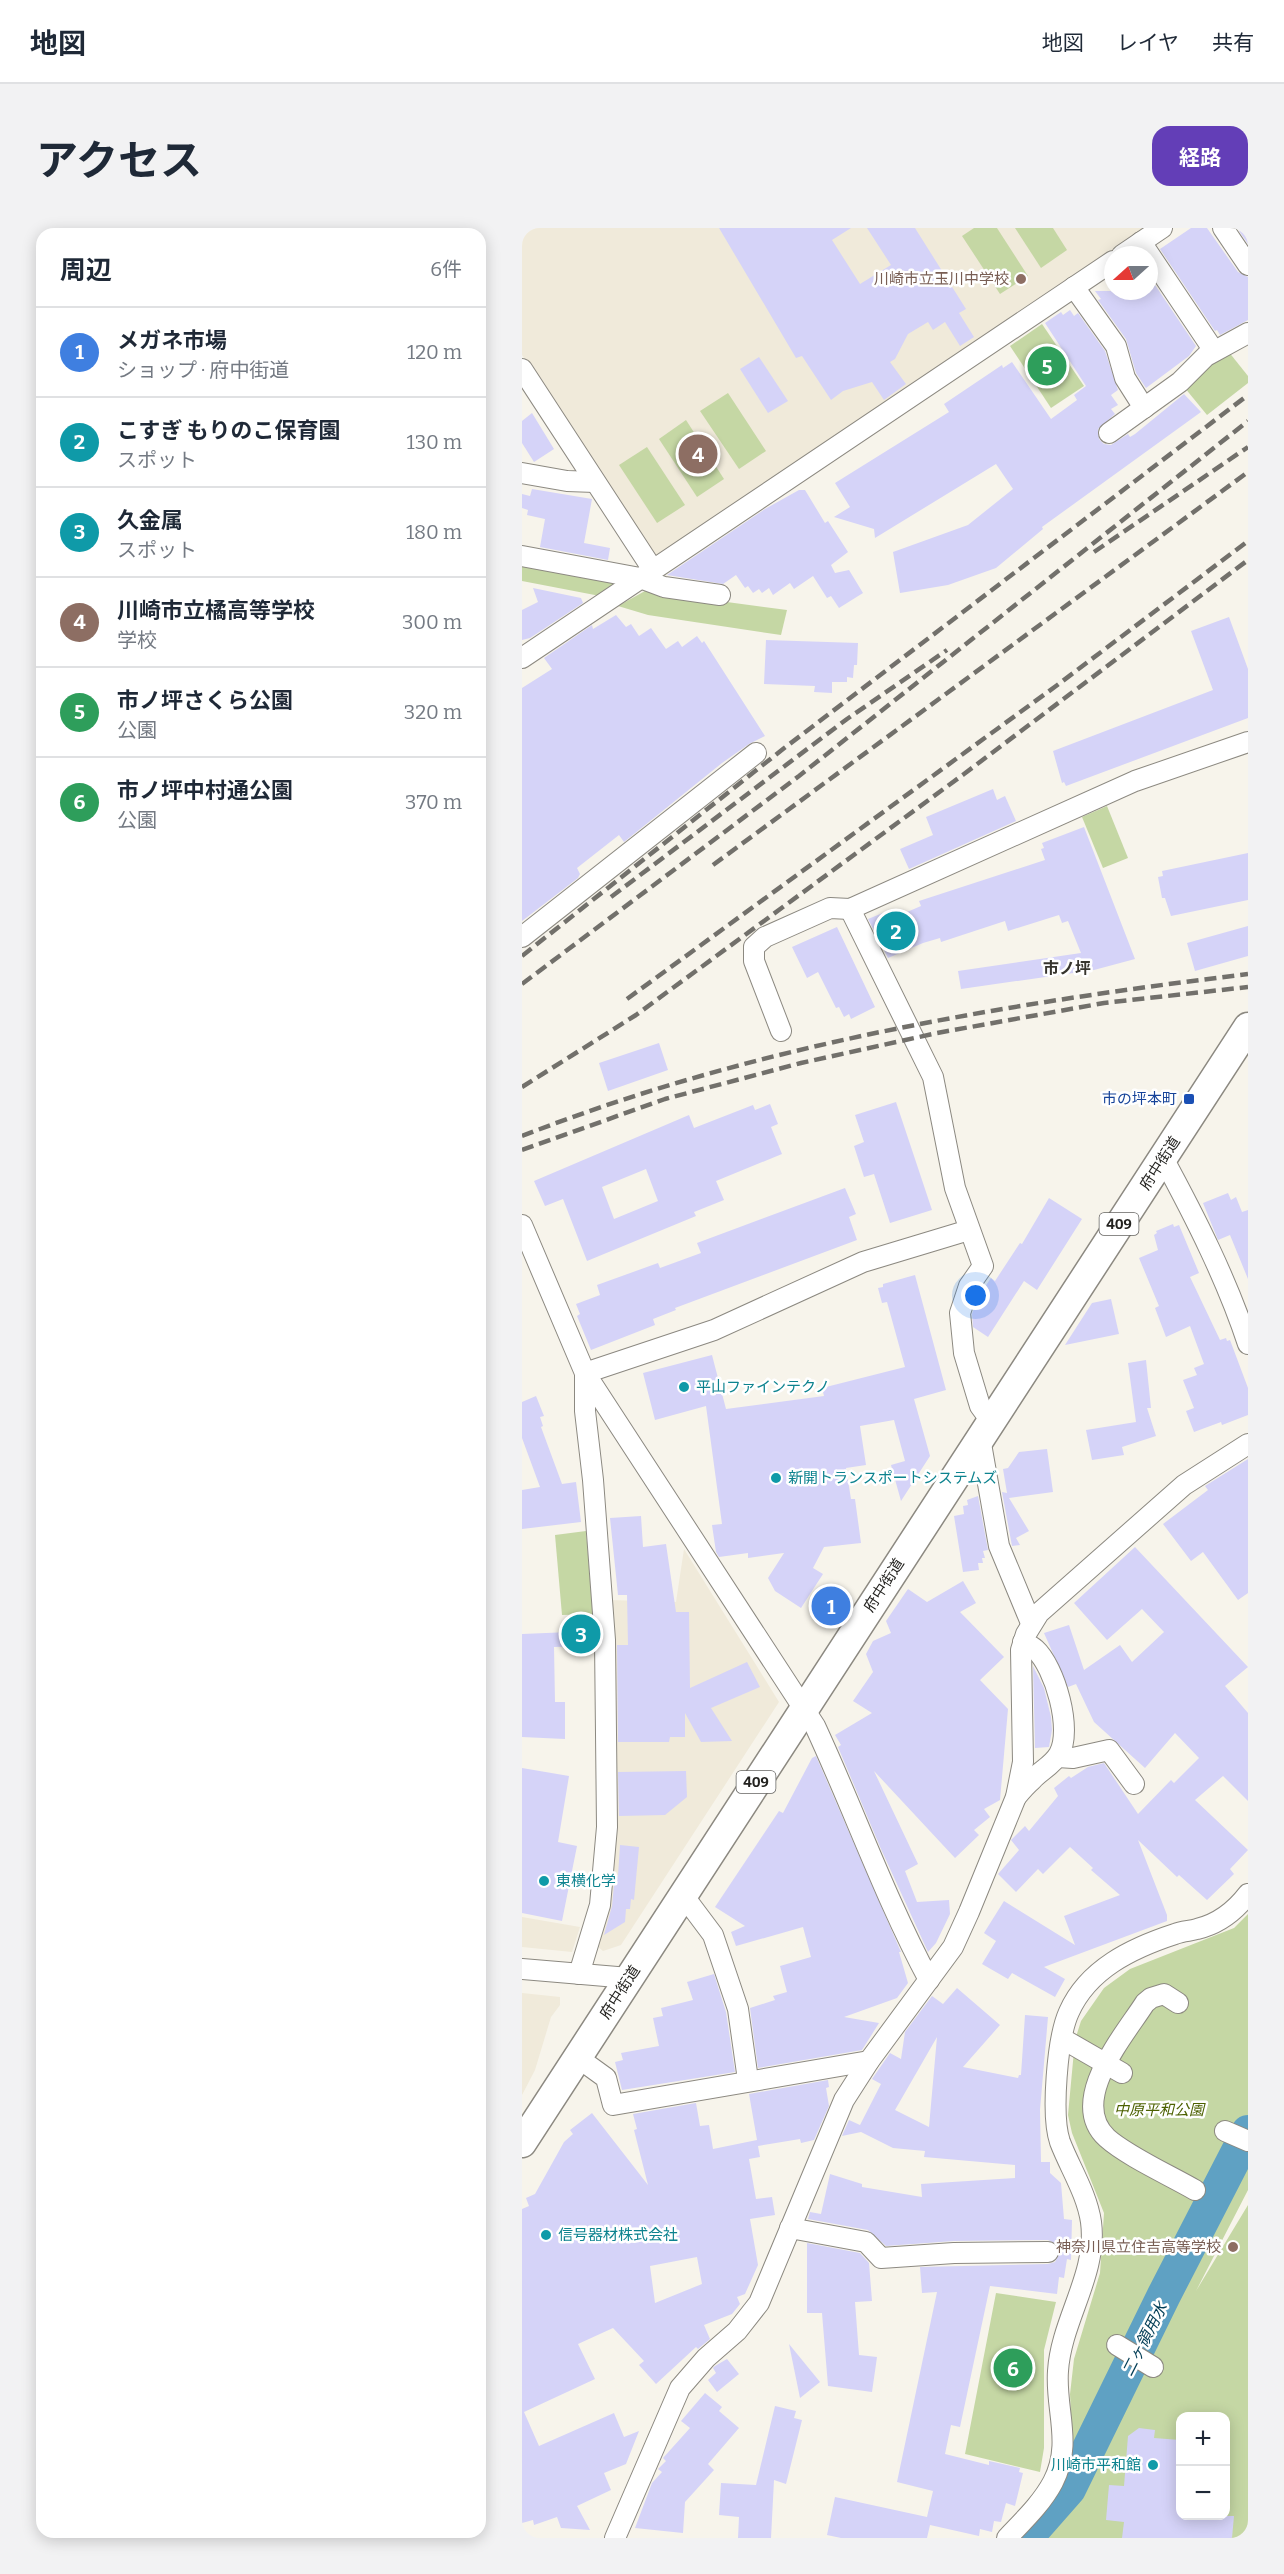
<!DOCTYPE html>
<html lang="ja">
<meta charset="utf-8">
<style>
:root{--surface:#fff;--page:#f2f2f3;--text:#1f2937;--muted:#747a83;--line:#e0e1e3;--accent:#633eb7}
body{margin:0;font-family:Bitter,"Noto Sans JP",serif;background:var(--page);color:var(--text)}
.controls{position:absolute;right:18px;bottom:18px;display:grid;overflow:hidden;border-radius:12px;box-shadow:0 3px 15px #0003}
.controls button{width:54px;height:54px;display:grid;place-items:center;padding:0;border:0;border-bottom:2px solid var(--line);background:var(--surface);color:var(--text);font:30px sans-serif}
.compass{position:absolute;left:582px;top:18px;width:54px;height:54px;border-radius:50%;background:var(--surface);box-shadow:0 3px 15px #0003;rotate:249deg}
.you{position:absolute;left:454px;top:1068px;width:21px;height:21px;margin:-15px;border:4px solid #fff;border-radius:50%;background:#1a73e8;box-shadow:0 0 0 9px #1a73e833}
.badge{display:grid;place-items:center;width:39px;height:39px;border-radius:50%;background:var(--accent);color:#fff;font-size:20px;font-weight:700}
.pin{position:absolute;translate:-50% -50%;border:3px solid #fff;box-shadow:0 2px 6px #0006}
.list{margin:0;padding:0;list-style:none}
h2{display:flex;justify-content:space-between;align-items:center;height:78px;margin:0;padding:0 24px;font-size:26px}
h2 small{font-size:20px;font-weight:400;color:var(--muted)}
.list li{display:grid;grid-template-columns:39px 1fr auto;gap:18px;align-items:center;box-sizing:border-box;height:90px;padding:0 24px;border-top:2px solid var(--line)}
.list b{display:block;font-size:22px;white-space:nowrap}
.list p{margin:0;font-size:20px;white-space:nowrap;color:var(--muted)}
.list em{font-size:20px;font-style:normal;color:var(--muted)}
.map{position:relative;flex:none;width:726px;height:2310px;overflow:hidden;border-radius:18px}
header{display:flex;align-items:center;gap:36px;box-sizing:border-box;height:84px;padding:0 30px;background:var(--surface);border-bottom:2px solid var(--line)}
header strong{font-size:28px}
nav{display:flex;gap:33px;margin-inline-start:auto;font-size:21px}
.intro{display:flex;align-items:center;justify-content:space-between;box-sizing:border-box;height:144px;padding:0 36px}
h1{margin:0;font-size:42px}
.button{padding:15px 27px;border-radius:18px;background:var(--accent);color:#fff;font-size:21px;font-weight:700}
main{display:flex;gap:36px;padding:0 36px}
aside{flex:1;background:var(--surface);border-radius:18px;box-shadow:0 3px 15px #0003}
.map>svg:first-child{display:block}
.built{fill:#f0eada}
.green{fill:#c5d7a4;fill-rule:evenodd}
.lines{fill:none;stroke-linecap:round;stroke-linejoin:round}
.river{stroke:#5fa1c3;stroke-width:34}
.building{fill:#d5d3f8;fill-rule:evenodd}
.minor-casing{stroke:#8c8981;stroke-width:22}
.highway-casing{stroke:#8c8981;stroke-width:31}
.minor{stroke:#fff;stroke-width:20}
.highway{stroke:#fff;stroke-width:28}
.rail{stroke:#72706b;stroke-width:4.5;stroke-dasharray:12 6;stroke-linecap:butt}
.education-dot{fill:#8d6e63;stroke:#fff;stroke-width:2}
.transit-dot{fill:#1a4fb4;stroke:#fff;stroke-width:2}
.culture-dot{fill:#0f9aa8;stroke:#fff;stroke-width:2}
.labels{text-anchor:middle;stroke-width:5;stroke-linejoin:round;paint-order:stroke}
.shield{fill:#fff;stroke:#656462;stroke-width:1.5}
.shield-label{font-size:14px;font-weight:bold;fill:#23221f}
.education-label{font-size:15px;fill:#785e54;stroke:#fff;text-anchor:end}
.transit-label{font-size:15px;fill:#164399;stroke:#fff;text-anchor:end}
.street-label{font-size:15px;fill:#23221f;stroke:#fff}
.culture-label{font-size:15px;fill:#0d838f;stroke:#fff;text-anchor:start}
.park-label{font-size:15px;font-style:italic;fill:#4c6100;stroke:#fff}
.neighbourhood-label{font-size:16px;font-weight:bold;fill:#37352e;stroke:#fff}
.water-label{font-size:16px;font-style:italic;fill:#023d55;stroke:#fff}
</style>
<header>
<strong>地図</strong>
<nav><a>地図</a><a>レイヤ</a><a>共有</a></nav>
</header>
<div class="intro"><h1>アクセス</h1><a class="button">経路</a></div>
<main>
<aside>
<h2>周辺<small>6件</small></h2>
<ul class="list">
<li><span class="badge" style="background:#3f7fe0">1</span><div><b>メガネ市場</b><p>ショップ · 府中街道</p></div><em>120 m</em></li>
<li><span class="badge" style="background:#0f9aa8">2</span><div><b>こすぎ もりのこ保育園</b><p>スポット</p></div><em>130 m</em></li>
<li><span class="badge" style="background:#0f9aa8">3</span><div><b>久金属</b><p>スポット</p></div><em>180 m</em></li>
<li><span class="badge" style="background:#8d6e63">4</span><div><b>川崎市立橘高等学校</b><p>学校</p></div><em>300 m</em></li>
<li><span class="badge" style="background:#2e9e5b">5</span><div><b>市ノ坪さくら公園</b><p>公園</p></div><em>320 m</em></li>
<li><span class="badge" style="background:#2e9e5b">6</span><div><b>市ノ坪中村通公園</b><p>公園</p></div><em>370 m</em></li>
</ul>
</aside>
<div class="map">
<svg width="726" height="2310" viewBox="0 0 726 2310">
<rect width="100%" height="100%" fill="#f7f4eb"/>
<g class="built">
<path d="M0 0H631L136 327 129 326 0 127Z"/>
<path d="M162 1321 257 1474 99 1717 81 1723 74 1717 86 1672 92 1635 93 1576 87 1372 154 1374Z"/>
<path d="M0 1689 58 1699 50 1724 0 1719Z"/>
<path d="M0 1765 38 1769V1777L29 1789 13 1842 0 1867Z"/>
</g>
<g class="green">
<path d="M452 0H475L506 48 478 66 440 8Z"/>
<path d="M493 0H531L545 22 519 40Z"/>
<path d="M520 96 562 158 529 180 488 118Z"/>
<path d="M706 123 726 148V155L685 187 658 154Z"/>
<path d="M206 165 244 223 217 241 178 183Z"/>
<path d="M164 192 202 251 175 269 137 211Z"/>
<path d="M125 219 163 277 135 295 97 237Z"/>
<path d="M0 333 103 352 78 368 0 353Z"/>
<path d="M123 363 265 382 259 407 126 387 96 378Z"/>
<path d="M585 578 606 630 581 640 560 589Z"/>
<path d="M64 1303 71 1386 40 1387 33 1307Z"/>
<path d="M726 1686V1962L674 2063 726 1977V2310H492L539 2257 551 2226 548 2166 552 2131 578 2045 582 1985 550 1905 546 1887 553 1812 559 1793 582 1760 608 1741 712 1700ZM658 2188H704V2288H658Z"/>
<path d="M474 2065 534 2074 522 2122V2220L518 2244 443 2226Z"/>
</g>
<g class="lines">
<path class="river" d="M504 2310 547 2261 642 2067 726 1904"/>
</g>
<g class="building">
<path d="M197 0H329L310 12 338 56 369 37 345 0H393L444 81 437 85 452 109 438 118 423 94 411 102 406 94 386 106 373 131 368 134 384 156 362 172 350 154 321 163 309 172 280 128 274 130Z"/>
<path d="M669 0H685L716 44 726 49V92L698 107 695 102 693 103 638 21Z"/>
<path d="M721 0H726V16L717 3Z"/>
<path d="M631 54 674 118 667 128 624 160 614 145 604 111 576 72 579 71 573 63H613L614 66 618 63H627V57Z"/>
<path d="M548 82 552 88 556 85 583 123 596 162 589 167 596 177 589 181 593 186 576 201 577 211 582 216 589 217 606 206 608 209 613 206 662 166 679 184 520 299 521 301 474 340 426 357 378 365 371 324 446 297 491 261 474 236 353 310 352 301 312 289 328 279 313 255 427 184 422 176 480 137 481 140 490 134 529 191 555 172 552 167 564 158 523 95 539 84 541 87Z"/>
<path d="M237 129 266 173 246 185 218 141Z"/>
<path d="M10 185 32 221 12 234 0 215V193Z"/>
<path d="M10 261 70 271 62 315 88 320 86 332 18 319 23 291 5 287 6 282 0 280V266L8 268Z"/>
<path d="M277 262H283L303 295 306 293 326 324 309 337 313 345 327 342 341 365 317 380 309 368 305 370 291 348 272 361 268 355 251 367 247 360 240 365 237 361 231 365 226 358 223 360 214 347 201 356 145 347 243 281Z"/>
<path d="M11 360 59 370 61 375 8 410 0 412V382L16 374Z"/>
<path d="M94 387 104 399 109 396 117 408 129 400 144 421 156 413 160 419 175 408 180 415 182 413 243 508 227 516 200 535 102 614 97 607 55 640 58 646 56 650 0 693V460L30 441 22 430 70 397 71 401Z"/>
<path d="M707 389 726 441V490L544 558 542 554 540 555 531 523 691 462 669 403Z"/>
<path d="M244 412 336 415 335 437H332L331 450 325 449V454H310V465L292 464 293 458 242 456Z"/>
<path d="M471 561 475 572 483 568 494 593 387 641 378 621 411 607 404 589Z"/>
<path d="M562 599 613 731 572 742 439 761 436 743 559 725 546 693 540 695 537 687 486 703 483 693 419 714 418 710 401 715 366 730 346 691 368 682 371 690 399 678 397 673 523 632 519 621 522 620 520 615Z"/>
<path d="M726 625V672L649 688 643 670H640L636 649 641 648 640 643Z"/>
<path d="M726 698V728L673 743 665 715Z"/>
<path d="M315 699 353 779 329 791 327 786 322 789 317 779 314 780 296 744 285 750 270 719Z"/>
<path d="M137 815 146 842 86 863 77 835Z"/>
<path d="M374 874 410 982 368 995 352 946 342 949 332 918 342 914 333 887Z"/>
<path d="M248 876 256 896 249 899 260 926 194 953 202 972 172 984 174 988 65 1033 41 971 23 978 12 953 167 887 172 900 231 877 233 882ZM124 941 136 973 92 991 80 959Z"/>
<path d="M323 960 334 986 327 989 335 1012 153 1080 154 1082 131 1091 133 1097 69 1122 55 1088 58 1086 54 1076 78 1067 75 1057 136 1035 138 1040 179 1025 175 1015Z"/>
<path d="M706 965 709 972 714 969 720 984 726 982V1051L708 1007 696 1012 681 975Z"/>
<path d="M527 970 560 991 515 1062 502 1053 466 1109 451 1099 450 1086 456 1069 469 1050 473 1053 498 1015 500 1016Z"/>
<path d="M651 996 652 999 657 997 677 1045 668 1049 698 1112 704 1110 705 1113 708 1112 726 1160V1187L700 1197 699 1194 672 1204 664 1183 672 1180 661 1152 675 1147 672 1140 682 1136 668 1098 644 1109 633 1080 637 1078 617 1030 636 1022 632 1007 635 1005 634 1003Z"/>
<path d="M393 1047 424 1162 392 1171 408 1228 379 1273 369 1237 383 1233 372 1192 338 1198 344 1237 324 1240 329 1271H333L339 1315 302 1319 291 1340 301 1346 279 1380 253 1363 246 1350 262 1325 226 1330V1325L197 1329 194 1324 190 1297 200 1296 184 1178 133 1192 121 1145 190 1127 204 1181 302 1168 300 1160 383 1139 365 1074 360 1075 356 1060 361 1059V1056Z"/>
<path d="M589 1071 597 1106 543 1117 570 1075Z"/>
<path d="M624 1132 629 1180H625L634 1208 600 1219 602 1227 570 1232 564 1202 614 1194 606 1135Z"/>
<path d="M14 1168 22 1188 18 1189 21 1198 19 1199 40 1256 54 1254 59 1294 0 1301V1262L18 1259 0 1210V1174Z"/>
<path d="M525 1221 531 1264 487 1270 507 1303 494 1310 498 1317 490 1318 480 1264 485 1265 481 1241 486 1240 497 1224Z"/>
<path d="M726 1231V1365L716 1372 681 1324 669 1333 641 1296 686 1262 683 1258Z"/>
<path d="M456 1268 466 1322 461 1323 463 1330H460L461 1335H456L457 1342 441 1344 432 1288 442 1286 441 1278 446 1277 445 1272Z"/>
<path d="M119 1288 121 1319 144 1316 154 1384H167L168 1460 225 1434 238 1459 189 1480 210 1513 179 1514 163 1485V1509H148L147 1514H96L95 1417H106L105 1367H96L88 1290Z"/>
<path d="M613 1319 726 1439 703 1458 726 1485V1573L701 1548 673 1572 726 1622 708 1641 712 1646 685 1672 657 1647 655 1649 616 1612 645 1687V1693L522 1739 543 1751 533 1769 490 1745 486 1751 460 1736 474 1713 462 1705 482 1673 553 1717 542 1688 598 1667 569 1642 571 1640 548 1619 521 1646 516 1641 494 1664 476 1646 497 1622 489 1612 503 1598 507 1603 536 1568 532 1560 547 1548 549 1550 566 1539 582 1535 616 1586 649 1552 652 1555 677 1530 653 1505 623 1540 572 1494 554 1456 546 1459 522 1405 547 1397 562 1442 598 1417 610 1434 642 1404 620 1381 585 1412 552 1375Z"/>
<path d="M441 1353 454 1375 438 1384 482 1429 458 1452 486 1481 478 1572 462 1581 468 1589 452 1602 457 1607 433 1630 352 1543 396 1636 383 1643 395 1674 427 1672 428 1686 414 1715 406 1724 359 1621 316 1519 319 1517 313 1507 350 1485 331 1473 351 1444 344 1426 351 1413 369 1405 364 1393 386 1361 405 1374Z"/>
<path d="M68 1392 70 1418 32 1419 33 1474H43V1511L0 1509V1406L48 1404V1393Z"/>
<path d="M511 1438 522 1460 529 1489 530 1502 527 1519 513 1520Z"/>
<path d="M294 1528 379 1724H377L386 1755 375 1770 322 1789 357 1795 340 1822 236 1840 228 1780 253 1772 251 1768 265 1764 258 1738 289 1729 281 1699 214 1718 209 1704 223 1698 193 1679 257 1583 261 1585 290 1530Z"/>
<path d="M0 1540 47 1548 36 1614 55 1618 40 1693 0 1685Z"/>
<path d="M164 1543 165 1569 143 1587 97 1588 96 1544Z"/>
<path d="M98 1617 117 1619 112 1672 109 1671 108 1681H104L103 1694 82 1707 90 1678 93 1647 96 1648Z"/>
<path d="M192 1746 204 1784 213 1844 100 1862 93 1834 101 1832 99 1825 137 1818 131 1790 141 1788 139 1780 171 1772 165 1754Z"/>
<path d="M435 1760 478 1797 441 1839 496 1850 497 1847H499L503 1787 526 1789 518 1882 519 1934H528V1945L539 1955 542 1991 550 1992 549 2032 545 2031 542 2050 537 2049 535 2066 468 2058 438 2199 429 2197 423 2226 467 2237V2233L498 2240 497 2244 501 2245 493 2278 484 2275 479 2294 472 2293 470 2304 458 2301 457 2308 408 2297 405 2310H319L305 2307 313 2269 405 2289 411 2263 375 2254 415 2064 400 2065 398 2039 526 2036 533 2034 538 2024 536 2017 526 2012 432 2013 364 2018 346 2002 286 1991 288 1984 299 1986 308 1946 340 1956V1959L400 1969 399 1956 493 1950V1937L402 1929 403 1923 371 1920 339 1904 320 1908 327 1892 338 1897 359 1856 350 1851 368 1825 379 1831 383 1804 410 1768 421 1776ZM415 1809 407 1899 373 1882Z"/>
<path d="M306 1852 307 1859 304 1860 307 1878 292 1912 279 1915 278 1911 236 1918 238 1929 227 1931 234 1971 250 1969 253 1987 228 1991 236 2037 223 2066 215 2069 218 2076 210 2086 182 2097 188 2111 176 2121 174 2119 134 2156 117 2137 122 2133 91 2100 56 2116 73 2151 2 2184 17 2218 92 2185 102 2209 117 2203 104 2236 82 2245 89 2262 55 2278 68 2302 39 2300 35 2289 12 2297 11 2292 0 2295V1981L7 1978 4 1970 13 1966 42 1914 51 1906 48 1902 70 1885 126 1957 112 1902 115 1901 111 1886 174 1875 178 1898 187 1897 191 1921 235 1912 227 1866ZM175 2029 180 2056 133 2075 128 2038Z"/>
<path d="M285 2015 338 2025 347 2035 350 2073 333 2074 337 2127 355 2129 350 2164 306 2158 300 2085H285Z"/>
<path d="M267 2116 298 2154 278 2170Z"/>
<path d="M205 2131 217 2146 195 2164 186 2152 194 2145 191 2140 193 2138Z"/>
<path d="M183 2165 200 2179 197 2183 217 2200 186 2236 192 2242 163 2274 161 2305 113 2300 130 2255 140 2244 136 2241 144 2233 141 2230 168 2200 159 2193Z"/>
<path d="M253 2178 274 2183 272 2190 280 2192 264 2256 252 2252 249 2310H216L217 2289 197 2287 199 2255 234 2257Z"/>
<path d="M617 2200 633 2202 632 2210 658 2212V2288H712L710 2310H600L602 2294 584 2292 587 2257 602 2258 606 2208Z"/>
</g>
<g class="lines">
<defs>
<g id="minor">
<path d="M701 0 726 37"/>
<path d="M619 14 692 123"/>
<path d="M600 27 640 0"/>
<path d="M552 59 594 118 603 150 622 180"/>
<path d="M0 141 131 342"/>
<path d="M587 205 658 154 684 128 726 105"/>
<path d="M0 245 45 253 73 254"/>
<path d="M0 328 118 350 142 359 198 367"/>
<path d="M0 430 591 33"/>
<path d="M328 681 411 849 433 960 461 1038 447 1058 438 1085 442 1125 458 1178 469 1193"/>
<path d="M0 709 234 525"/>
<path d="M259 803 232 733V719L243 709 308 680 328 681 613 553 726 514"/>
<path d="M641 930C673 989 705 1052 726 1116"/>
<path d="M0 997 63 1145 293 1498C332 1582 363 1670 407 1752"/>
<path d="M458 1210 477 1318 509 1395"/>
<path d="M536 1529 551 1530 587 1522 612 1556"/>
<path d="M494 1569C499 1563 504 1557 510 1552 518 1543 531 1537 537 1526 551 1502 533 1439 513 1421 510 1418 505 1416 501 1414"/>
<path d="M161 1667 191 1707 216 1781 226 1852"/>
<path d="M0 1741 107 1750"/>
<path d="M57 1746 78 1677 85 1599 83 1412 71 1252 63 1183V1145L192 1102 341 1034 447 1002"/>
<path d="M656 1775 642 1766 629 1770 623 1775C602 1808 545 1873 585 1910 605 1928 649 1948 673 1962"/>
<path d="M541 1811 600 1845"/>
<path d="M55 1829 84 1850 91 1877 347 1833"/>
<path d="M703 1903 726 1913"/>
<path d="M268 2000 344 2014 359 2030 432 2025 526 2024"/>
<path d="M595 2117 631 2139"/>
<path d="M93 2310 158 2160 184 2130 215 2103 237 2075 322 1872 347 1833 431 1719 447 1684 494 1569 501 1534 499 1422 504 1406 517 1385 662 1257 726 1216"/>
<path d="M485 2310C501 2293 520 2275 531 2254 551 2216 533 2181 536 2143 539 2092 576 2046 569 1994 565 1966 548 1940 538 1914 529 1888 535 1810 547 1784 566 1741 610 1720 653 1706 660 1703 668 1703 675 1701 696 1696 713 1683 726 1666"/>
</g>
<path id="highway" d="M0 1915 726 799"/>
</defs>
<use href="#minor" class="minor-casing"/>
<use href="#highway" class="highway-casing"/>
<use href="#minor" class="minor"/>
<use href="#highway" class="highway"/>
<g class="rail">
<path d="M572 324 726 219"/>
<path d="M191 637 726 244"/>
<path d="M89 669 325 491 425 422"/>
<path d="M0 728 261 521 726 167"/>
<path d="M0 756 277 548 726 193"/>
<path d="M105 771 534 458 726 313"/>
<path d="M0 859 114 787 442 546 726 332"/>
<path d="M0 908C232 817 480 776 726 746"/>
<path d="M0 922 143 871 279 835 415 805 582 775 726 759"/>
</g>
</g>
<g class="education-dot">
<circle cx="499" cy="51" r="6"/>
<circle cx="711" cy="2019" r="6"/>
</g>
<rect class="transit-dot" x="661" y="865" width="12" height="12" rx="3"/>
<g class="culture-dot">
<circle cx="162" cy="1159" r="6"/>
<circle cx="254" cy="1250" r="6"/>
<circle cx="22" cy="1653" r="6"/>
<circle cx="24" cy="2007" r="6"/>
<circle cx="631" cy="2237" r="6"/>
</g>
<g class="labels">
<g class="shield">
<rect x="577.5" y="985" width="39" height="22" rx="4.5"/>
<rect x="214.5" y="1543" width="39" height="22" rx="4.5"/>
</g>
<g class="shield-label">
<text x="597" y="1001">409</text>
<text x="234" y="1559">409</text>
</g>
<g class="education-label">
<text x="487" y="56">川崎市立玉川中学校</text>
<text x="699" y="2024">神奈川県立住吉高等学校</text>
</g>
<g class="transit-label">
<text x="655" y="876">市の坪本町</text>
</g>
<g class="street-label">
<text transform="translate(638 935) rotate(-57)" y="5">府中街道</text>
<text transform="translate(362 1357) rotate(-57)" y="5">府中街道</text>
<text transform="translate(98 1764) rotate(-57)" y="5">府中街道</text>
</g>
<g class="culture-label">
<text x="174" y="1164">平山ファインテクノ</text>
<text x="266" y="1255">新開トランスポートシステムズ</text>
<text x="34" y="1658">東横化学</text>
<text x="36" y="2012">信号器材株式会社</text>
<text x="619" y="2242" text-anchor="end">川崎市平和館</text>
</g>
<g class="park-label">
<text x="637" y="1887">中原平和公園</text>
</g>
<g class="neighbourhood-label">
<text x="545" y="746">市ノ坪</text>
</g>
<g class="water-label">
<text transform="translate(622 2111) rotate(-63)" y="6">二ヶ領用水</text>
</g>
</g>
</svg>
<div class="controls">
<button>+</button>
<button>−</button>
</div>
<svg class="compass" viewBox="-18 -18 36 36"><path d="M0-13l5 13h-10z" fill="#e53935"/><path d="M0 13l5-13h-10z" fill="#747a83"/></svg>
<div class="you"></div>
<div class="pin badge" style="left:309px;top:1378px;background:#3f7fe0">1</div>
<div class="pin badge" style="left:374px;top:703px;background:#0f9aa8">2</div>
<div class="pin badge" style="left:59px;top:1406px;background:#0f9aa8">3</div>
<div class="pin badge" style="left:176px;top:226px;background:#8d6e63">4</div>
<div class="pin badge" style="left:525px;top:138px;background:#2e9e5b">5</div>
<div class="pin badge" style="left:491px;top:2140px;background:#2e9e5b">6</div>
</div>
</main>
